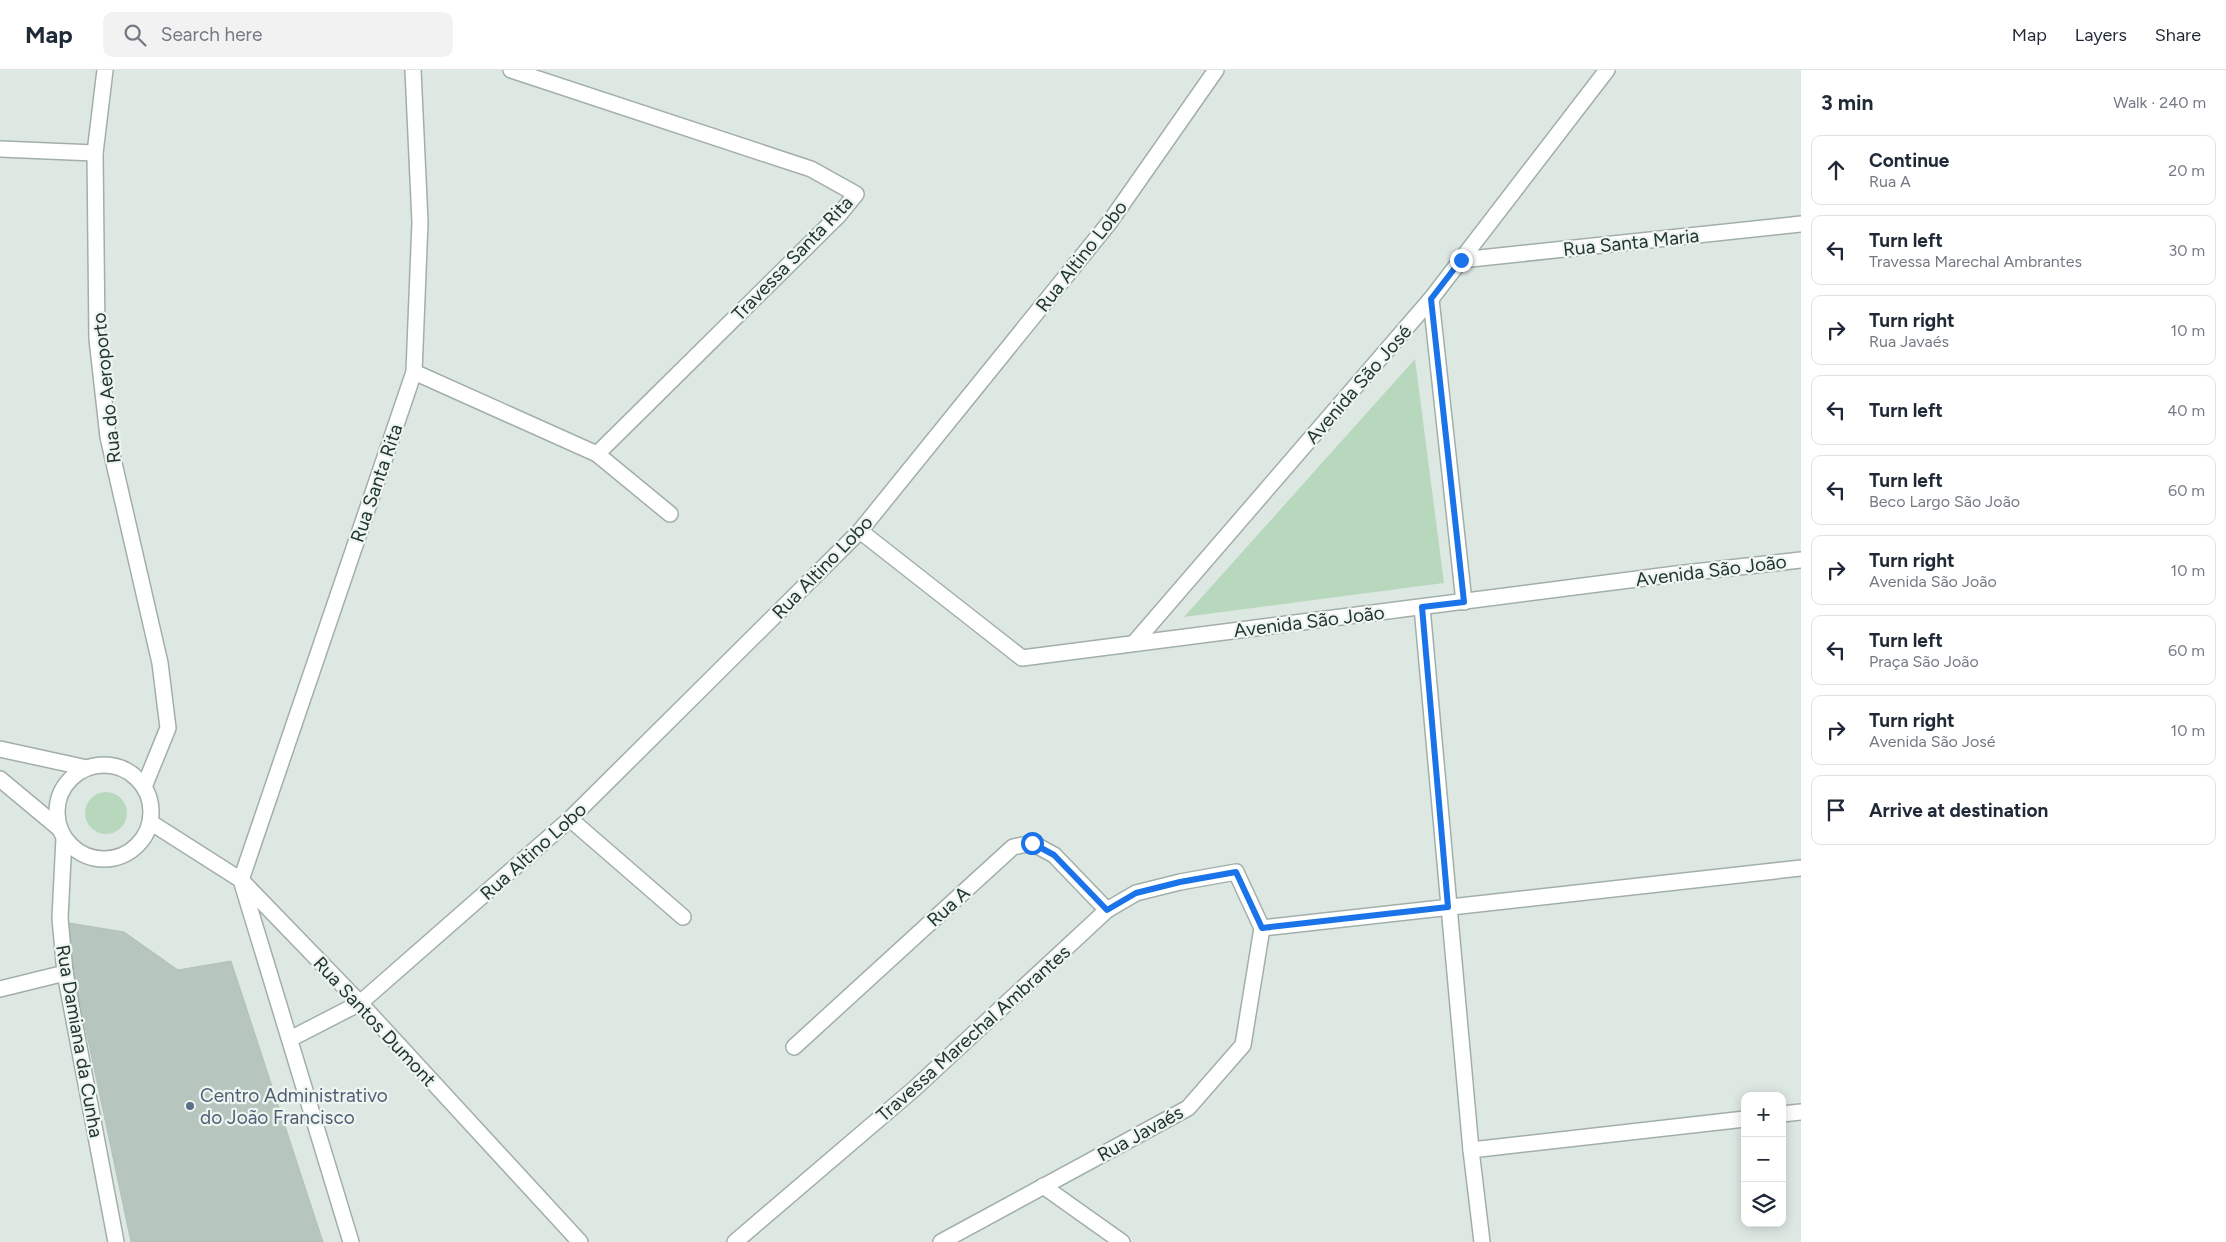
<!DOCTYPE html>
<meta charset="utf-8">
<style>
:root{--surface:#fff;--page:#f2f2f3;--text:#1f2937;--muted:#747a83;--line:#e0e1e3}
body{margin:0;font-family:Figtree,sans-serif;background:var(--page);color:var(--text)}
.controls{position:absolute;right:15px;bottom:15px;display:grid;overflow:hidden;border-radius:10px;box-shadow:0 2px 12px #0003}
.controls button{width:45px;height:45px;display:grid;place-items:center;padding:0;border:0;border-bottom:1px solid var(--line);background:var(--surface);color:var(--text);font:25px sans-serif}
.stop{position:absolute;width:15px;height:15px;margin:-11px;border:4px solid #1a73e8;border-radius:50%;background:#fff}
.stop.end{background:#1a73e8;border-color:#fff;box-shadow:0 1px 5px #0008}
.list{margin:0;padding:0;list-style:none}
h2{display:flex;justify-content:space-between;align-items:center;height:65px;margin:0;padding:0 20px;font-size:21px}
h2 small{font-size:16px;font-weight:400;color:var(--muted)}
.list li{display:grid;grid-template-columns:32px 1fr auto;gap:15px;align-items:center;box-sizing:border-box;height:70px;margin:0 10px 10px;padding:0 10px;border:1px solid var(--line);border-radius:10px}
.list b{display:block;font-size:19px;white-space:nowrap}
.list p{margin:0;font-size:16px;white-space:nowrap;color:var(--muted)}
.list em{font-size:16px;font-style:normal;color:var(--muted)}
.icon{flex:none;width:28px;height:28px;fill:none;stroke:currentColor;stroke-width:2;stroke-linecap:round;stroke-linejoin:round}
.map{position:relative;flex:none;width:1801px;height:1172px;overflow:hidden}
header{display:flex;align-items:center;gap:30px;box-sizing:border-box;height:70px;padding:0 25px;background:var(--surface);border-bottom:1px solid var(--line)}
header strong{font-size:24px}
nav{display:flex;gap:28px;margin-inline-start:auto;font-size:18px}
.search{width:350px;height:45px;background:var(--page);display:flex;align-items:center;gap:12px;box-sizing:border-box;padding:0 18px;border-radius:10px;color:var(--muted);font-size:19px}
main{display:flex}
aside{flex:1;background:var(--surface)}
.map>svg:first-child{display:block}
.green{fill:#b8d8be}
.building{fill:#b6c5be;stroke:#b1c1b9}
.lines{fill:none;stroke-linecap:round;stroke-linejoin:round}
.minor-casing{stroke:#a2afa9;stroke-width:18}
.tertiary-casing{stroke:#a2afa9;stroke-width:18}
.minor{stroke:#fff;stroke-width:15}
.tertiary{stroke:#fff;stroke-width:15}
.route{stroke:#1a73e8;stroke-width:6}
.service-dot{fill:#5c6f8a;stroke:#eef5f1;stroke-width:2}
.labels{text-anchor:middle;stroke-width:4.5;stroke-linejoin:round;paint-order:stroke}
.street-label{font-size:19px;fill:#21362f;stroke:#eef5f1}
.service-label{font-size:19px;fill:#4e5e75;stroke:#eef5f1;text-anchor:start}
</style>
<header>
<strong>Map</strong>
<div class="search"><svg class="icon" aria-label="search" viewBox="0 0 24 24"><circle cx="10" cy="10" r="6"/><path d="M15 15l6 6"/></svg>Search here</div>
<nav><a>Map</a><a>Layers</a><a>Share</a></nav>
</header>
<main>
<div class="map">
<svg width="1801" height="1172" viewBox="0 0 1801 1172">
<rect width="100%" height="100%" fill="#dee8e3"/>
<g class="green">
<path d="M1415 289 1444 513 1184 547Z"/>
<circle cx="106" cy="743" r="21"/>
</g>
<path class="building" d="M63 852 124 862 178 900 231 891 323 1172H131Z"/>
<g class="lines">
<defs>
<g id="minor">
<path d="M105 0 95 83 97 269 108 367 160 593 168 658 144 717"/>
<path d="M511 0 811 99 856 124 838 146 597 384"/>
<path d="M0 79 95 83"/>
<path d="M1461 190 1801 154"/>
<path d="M1431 229 1464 532"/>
<path d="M414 302 597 384 670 444"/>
<path d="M860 461 1022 588 1676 504 1801 490"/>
<path d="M1422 537 1471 1080 1482 1172"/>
<path d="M1135 572 1431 229 1607 0"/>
<path d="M570 749 683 847"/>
<path d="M150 752 241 810 360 933 580 1172"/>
<path d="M64 768 60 848 65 903 116 1172"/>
<path d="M1262 858 1801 798"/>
<path d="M0 919 65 903"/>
<path d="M290 969 360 933 570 749 860 461 1109 153 1216 0"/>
<path d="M794 977 1013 777 1032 773 1054 785 1107 840"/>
<path d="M1782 1044 1801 1042"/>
<path d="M1471 1080 1745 1049"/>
<path d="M1043 1116 1122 1172"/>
<path d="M351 1172 241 810 414 302 420 152 413 0"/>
<path d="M735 1172 914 1019 1107 840 1136 823 1180 812 1236 802 1262 858 1243 975 1188 1038 941 1172"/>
</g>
<g id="tertiary">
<path d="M0 679 87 698"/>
<circle cx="104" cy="742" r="47"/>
<path d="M0 709 60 759"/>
</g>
</defs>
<use href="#minor" class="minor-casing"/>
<use href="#tertiary" class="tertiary-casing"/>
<use href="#minor" class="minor"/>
<use href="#tertiary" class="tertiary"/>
</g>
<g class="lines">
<path class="route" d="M1032 773 1054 785 1107 840 1136 823 1180 812 1236 802 1262 858 1448 837 1422 537 1464 532 1431 229 1461 190"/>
</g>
<circle class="service-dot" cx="190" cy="1036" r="5"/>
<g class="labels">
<g class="street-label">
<text transform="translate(1631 172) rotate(-6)" y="7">Rua Santa Maria</text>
<text transform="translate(1081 186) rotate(-52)" y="7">Rua Altino Lobo</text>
<text transform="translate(792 188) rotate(-46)" y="7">Travessa Santa Rita</text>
<text transform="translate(1358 314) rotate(-49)" y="7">Avenida São José</text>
<text transform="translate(106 318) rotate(-96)" y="7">Rua do Aeroporto</text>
<text transform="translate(376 413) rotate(-71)" y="7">Rua Santa Rita</text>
<text transform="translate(822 497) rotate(-46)" y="7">Rua Altino Lobo</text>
<text transform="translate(1711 500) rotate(-7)" y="7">Avenida São João</text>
<text transform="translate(1309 551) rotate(-7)" y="7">Avenida São João</text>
<text transform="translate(533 781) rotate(-42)" y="7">Rua Altino Lobo</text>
<text transform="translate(948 836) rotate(-42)" y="7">Rua A</text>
<text transform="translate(375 951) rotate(47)" y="7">Rua Santos Dumont</text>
<text transform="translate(973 963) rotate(-42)" y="7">Travessa Marechal Ambrantes</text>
<text transform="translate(80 971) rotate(80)" y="7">Rua Damiana da Cunha</text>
<text transform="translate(1140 1063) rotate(-29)" y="7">Rua Javaés</text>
</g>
<g class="service-label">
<text x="200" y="1032">Centro Administrativo<tspan x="200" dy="22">do João Francisco</tspan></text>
</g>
</g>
</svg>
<div class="controls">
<button>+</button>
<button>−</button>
<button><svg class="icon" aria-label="layers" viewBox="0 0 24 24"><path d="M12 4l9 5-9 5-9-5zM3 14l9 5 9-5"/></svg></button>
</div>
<div class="stop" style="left:1032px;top:773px"></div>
<div class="stop end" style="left:1461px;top:190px"></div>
</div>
<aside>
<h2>3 min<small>Walk · 240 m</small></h2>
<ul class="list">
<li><svg class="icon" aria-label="ahead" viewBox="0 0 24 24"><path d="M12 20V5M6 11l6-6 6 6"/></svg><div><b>Continue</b><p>Rua A</p></div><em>20 m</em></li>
<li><svg class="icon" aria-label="left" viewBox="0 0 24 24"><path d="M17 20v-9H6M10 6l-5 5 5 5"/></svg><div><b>Turn left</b><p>Travessa Marechal Ambrantes</p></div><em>30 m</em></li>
<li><svg class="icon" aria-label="right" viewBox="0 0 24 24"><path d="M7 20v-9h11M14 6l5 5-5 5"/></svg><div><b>Turn right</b><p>Rua Javaés</p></div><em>10 m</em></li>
<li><svg class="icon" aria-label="left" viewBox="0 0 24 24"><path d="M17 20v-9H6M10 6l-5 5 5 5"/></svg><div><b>Turn left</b></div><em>40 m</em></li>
<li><svg class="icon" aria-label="left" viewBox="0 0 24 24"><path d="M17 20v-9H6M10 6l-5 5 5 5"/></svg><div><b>Turn left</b><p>Beco Largo São João</p></div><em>60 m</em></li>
<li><svg class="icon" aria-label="right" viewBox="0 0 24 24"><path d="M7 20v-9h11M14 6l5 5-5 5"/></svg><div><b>Turn right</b><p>Avenida São João</p></div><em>10 m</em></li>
<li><svg class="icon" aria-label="left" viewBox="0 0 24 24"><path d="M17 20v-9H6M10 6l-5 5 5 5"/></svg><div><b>Turn left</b><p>Praça São João</p></div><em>60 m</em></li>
<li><svg class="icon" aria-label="right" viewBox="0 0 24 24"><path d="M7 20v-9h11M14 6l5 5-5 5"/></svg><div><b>Turn right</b><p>Avenida São José</p></div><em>10 m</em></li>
<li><svg class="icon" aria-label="arrive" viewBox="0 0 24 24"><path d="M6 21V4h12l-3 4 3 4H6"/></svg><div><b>Arrive at destination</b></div></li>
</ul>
</aside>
</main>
